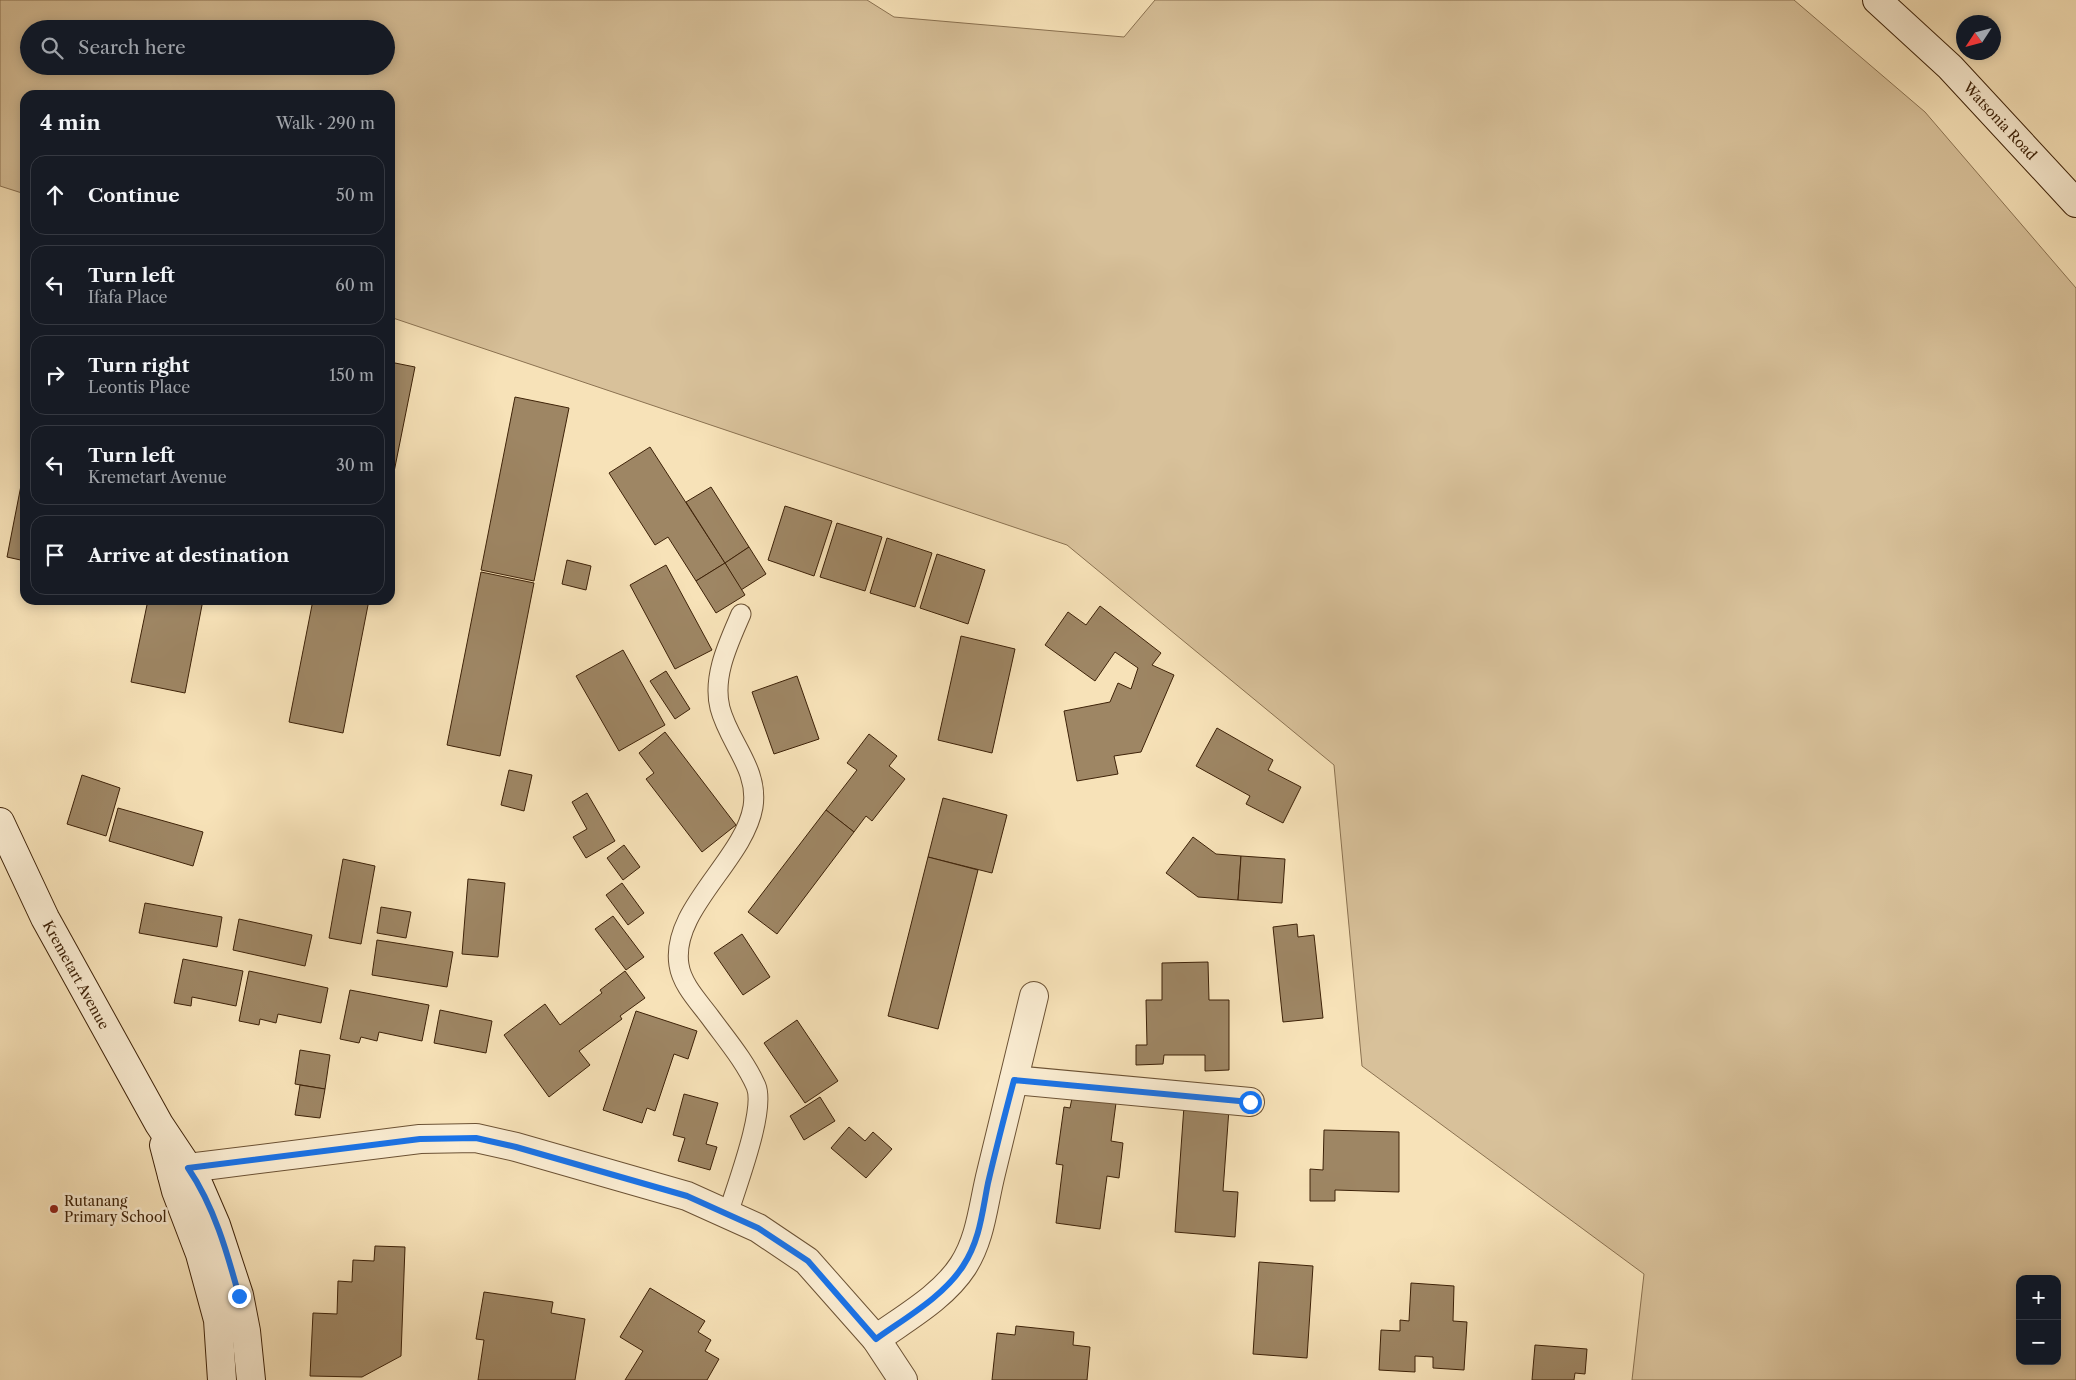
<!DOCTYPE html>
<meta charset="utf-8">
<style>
:root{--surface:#171b24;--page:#242831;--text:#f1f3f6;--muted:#9ea1a6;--line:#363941}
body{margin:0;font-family:"Libre Caslon Text",serif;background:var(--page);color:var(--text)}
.controls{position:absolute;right:15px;bottom:15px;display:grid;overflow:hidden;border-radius:10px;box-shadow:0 2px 12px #0003}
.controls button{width:45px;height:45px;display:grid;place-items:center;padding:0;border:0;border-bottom:1px solid var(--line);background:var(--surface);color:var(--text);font:25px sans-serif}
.compass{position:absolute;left:1956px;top:15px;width:45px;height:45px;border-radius:50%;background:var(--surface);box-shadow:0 2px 12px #0003;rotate:234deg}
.stop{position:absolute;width:15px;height:15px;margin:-11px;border:4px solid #1a73e8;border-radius:50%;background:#fff}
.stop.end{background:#1a73e8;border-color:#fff;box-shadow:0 1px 5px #0008}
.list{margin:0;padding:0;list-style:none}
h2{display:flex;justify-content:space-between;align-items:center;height:65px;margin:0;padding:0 20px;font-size:21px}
h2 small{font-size:16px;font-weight:400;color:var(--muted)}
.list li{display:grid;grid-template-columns:32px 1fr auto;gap:15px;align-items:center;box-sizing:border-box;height:80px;margin:0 10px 10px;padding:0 10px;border:1px solid var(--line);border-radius:15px}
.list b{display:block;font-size:19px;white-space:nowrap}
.list p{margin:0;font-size:16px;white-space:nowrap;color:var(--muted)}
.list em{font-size:16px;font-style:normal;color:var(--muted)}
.icon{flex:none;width:28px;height:28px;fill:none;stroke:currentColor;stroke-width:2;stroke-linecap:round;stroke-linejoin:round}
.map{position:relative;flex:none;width:2076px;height:1380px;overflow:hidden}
.search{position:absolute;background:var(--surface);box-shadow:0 2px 12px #0003;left:20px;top:20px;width:375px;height:55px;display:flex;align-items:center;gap:12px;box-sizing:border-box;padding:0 18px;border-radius:28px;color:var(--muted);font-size:19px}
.panel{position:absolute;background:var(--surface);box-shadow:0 2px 12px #0003;left:20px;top:90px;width:375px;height:515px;border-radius:15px}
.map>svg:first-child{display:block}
.green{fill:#d8c19a;stroke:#8b7251;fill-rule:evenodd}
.building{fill:#9e8664;stroke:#3e2208}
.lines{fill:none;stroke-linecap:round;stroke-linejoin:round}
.lane-casing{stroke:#6c5234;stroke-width:21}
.street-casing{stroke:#6c5234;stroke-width:30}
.secondary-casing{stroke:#3e2208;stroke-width:30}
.lane{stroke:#faecd1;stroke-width:19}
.street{stroke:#faecd1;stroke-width:28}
.secondary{stroke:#faecd1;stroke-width:28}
.route{stroke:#1a73e8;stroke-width:6}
.poi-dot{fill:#8f2418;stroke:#faecd1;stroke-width:2}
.labels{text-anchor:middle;stroke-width:5;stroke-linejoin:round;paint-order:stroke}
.street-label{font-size:14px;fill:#3e2208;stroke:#faecd1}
.poi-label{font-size:14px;fill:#3e2208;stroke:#faecd1;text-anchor:start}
</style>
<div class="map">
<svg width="2076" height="1380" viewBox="0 0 2076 1380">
<rect width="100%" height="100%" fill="#f7e2b8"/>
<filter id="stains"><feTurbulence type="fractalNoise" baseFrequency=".004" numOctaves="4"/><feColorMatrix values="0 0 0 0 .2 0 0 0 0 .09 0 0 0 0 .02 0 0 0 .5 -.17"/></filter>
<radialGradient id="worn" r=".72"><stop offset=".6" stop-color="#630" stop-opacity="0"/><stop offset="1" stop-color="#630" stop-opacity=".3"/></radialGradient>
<path class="green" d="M0 0H867L894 17 1124 37 1155 0H1794L1925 112 2076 288V1380H1632L1644 1274 1362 1066 1334 765 1067 545 390 317V95H25V194L0 186ZM29 29H386V66H29ZM2020 1279H2057V1361H2020Z"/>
<g class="building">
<path d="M390 362 415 367 390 492Z"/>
<path d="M515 397 569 408 534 581 481 570Z"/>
<path d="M650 447 725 563 696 581 668 537 655 545 609 473Z"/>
<path d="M25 465V561L7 557Z"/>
<path d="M711 487 749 547 725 563 686 502Z"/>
<path d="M785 506 832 521 814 576 768 560Z"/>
<path d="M837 523 882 537 865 591 820 577Z"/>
<path d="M887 538 932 553 915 607 870 593Z"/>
<path d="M749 547 766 574 741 590 725 563Z"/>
<path d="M937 554 985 570 968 624 920 608Z"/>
<path d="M567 560 591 566 586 590 562 584Z"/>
<path d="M725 563 745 595 716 613 696 581Z"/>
<path d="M666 565 712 650 675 669 630 585Z"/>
<path d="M481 572 534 583 500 756 447 745Z"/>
<path d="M148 600H203L185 693 131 682Z"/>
<path d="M313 600H369L343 733 289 722Z"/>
<path d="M1100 606 1161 653 1152 665 1174 675 1141 752 1114 756 1118 774 1077 781 1064 711 1110 702 1118 683 1131 689 1138 668 1115 652 1095 681 1045 645 1068 612 1086 625Z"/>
<path d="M961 636 1015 649 992 753 938 740Z"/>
<path d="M623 650 665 725 619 751 576 676Z"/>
<path d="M666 671 690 709 675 719 650 681Z"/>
<path d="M797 676 819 739 774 754 752 692Z"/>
<path d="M1217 728 1273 760 1268 770 1301 787 1283 823 1246 804 1250 796 1196 766Z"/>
<path d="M665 732 736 825 702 852 646 779 654 773 639 753Z"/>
<path d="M869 734 897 756 889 766 905 779 872 821 866 816 854 832 826 810 857 770 847 763Z"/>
<path d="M509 770 532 775 524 811 501 805Z"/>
<path d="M82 775 120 788 106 836 67 824Z"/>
<path d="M587 793 615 841 586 858 573 837 587 829 572 802Z"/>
<path d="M943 798 1007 815 992 873 928 857Z"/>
<path d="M118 808 203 832 193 866 109 841Z"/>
<path d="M826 810 854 832 777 934 748 912Z"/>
<path d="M1193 837 1216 854 1241 856 1238 900 1198 897 1166 873Z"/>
<path d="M624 845 640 867 623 880 607 858Z"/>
<path d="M1241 856 1285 859 1282 903 1238 900Z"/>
<path d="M928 857 978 870 938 1029 888 1016Z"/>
<path d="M343 859 375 866 361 944 329 938Z"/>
<path d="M468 879 505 883 498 957 462 954Z"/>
<path d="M622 883 644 913 628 925 606 895Z"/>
<path d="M145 903 222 917 217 947 139 933Z"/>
<path d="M381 907 411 912 406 938 377 933Z"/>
<path d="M613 916 644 957 626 970 595 929Z"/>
<path d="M239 919 312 935 305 966 233 950Z"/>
<path d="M1297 924 1298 937 1314 935 1323 1018 1283 1022 1273 927Z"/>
<path d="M742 934 770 977 743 995 714 953Z"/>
<path d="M377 940 453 952 447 987 372 975Z"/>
<path d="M183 959 243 971 236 1006 192 997 191 1006 174 1003Z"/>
<path d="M1208 962 1209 1000H1229V1070L1205 1071V1055H1164L1163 1064 1136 1065V1045H1147L1146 1000H1162V963Z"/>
<path d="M249 971 328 988 321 1023 278 1014 276 1023 260 1019 259 1025 239 1021Z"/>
<path d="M625 971 645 998 620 1016 622 1019 579 1051 590 1065 549 1097 504 1035 545 1004 560 1025 602 993 600 990Z"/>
<path d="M350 990 429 1005 422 1041 379 1032 377 1041 361 1037 359 1043 340 1039Z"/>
<path d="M440 1010 492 1021 486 1053 434 1043Z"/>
<path d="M636 1011 697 1031 688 1059 674 1054 655 1111 647 1108 642 1123 603 1110Z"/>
<path d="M797 1020 838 1081 805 1103 764 1043Z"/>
<path d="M300 1050 330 1055 325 1089 295 1084Z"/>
<path d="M300 1085 325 1089 320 1118 295 1115Z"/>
<path d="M684 1094 718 1103 706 1144 717 1147 710 1170 678 1161 685 1138 673 1135Z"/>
<path d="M820 1097 835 1121 804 1140 790 1116Z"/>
<path d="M1072 1098 1116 1103 1111 1141 1123 1143 1119 1178 1107 1176 1100 1229 1056 1223 1063 1165 1056 1164 1064 1107 1070 1108Z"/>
<path d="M1184 1106 1229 1109 1223 1191 1238 1192 1235 1237 1175 1232Z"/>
<path d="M849 1127 865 1141 873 1132 892 1149 866 1178 831 1148Z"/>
<path d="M1324 1130 1399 1132V1192L1335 1190V1201H1310V1169L1323 1170Z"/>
<path d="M375 1246 405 1247 401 1356 362 1377 310 1376 313 1313 337 1314 338 1281 352 1282 353 1260 374 1261Z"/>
<path d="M1259 1262 1313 1266 1307 1358 1253 1354Z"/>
<path d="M1411 1283 1454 1286 1453 1321 1467 1322 1464 1370 1433 1368V1357L1415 1356V1372L1379 1370 1381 1330 1400 1331V1320L1409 1321Z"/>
<path d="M650 1288 705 1321 698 1332 711 1340 705 1351 719 1359 707 1380H625L643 1351 620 1337Z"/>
<path d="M484 1292 553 1302 551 1313 585 1319 575 1380H478L484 1340 476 1339Z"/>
<path d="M1016 1326 1074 1332 1073 1345 1090 1347 1087 1380H992L997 1333 1015 1335Z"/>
<path d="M1535 1345 1587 1349 1585 1374 1575 1373 1574 1380H1532Z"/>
</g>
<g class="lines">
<defs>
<path id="lane" d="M728 1214C736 1187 766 1110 756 1086 745 1061 726 1039 710 1017 699 1002 682 985 679 965 670 910 744 860 753 807 759 769 729 743 720 708 712 676 729 642 741 614"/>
<g id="street">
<path d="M1014 1080 1250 1102"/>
<path d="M172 1175 188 1168 420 1139 476 1138 516 1147 687 1196 758 1228 807 1261 876 1339 903 1380"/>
<path d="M876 1339C905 1318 943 1297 963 1266 981 1238 983 1205 991 1173 1005 1114 1020 1055 1034 996"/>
</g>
<g id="secondary">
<path d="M1877 0 1950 67 2076 203"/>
<path d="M0 822 45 918 159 1124 197 1181 216 1225 239 1295 246 1331 251 1380"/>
<path d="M164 1145 176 1191 200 1254 218 1320 222 1380"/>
</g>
</defs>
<use href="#lane" class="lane-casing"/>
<use href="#street" class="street-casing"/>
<use href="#secondary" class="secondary-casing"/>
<use href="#lane" class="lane"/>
<use href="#street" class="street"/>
<use href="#secondary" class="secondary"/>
</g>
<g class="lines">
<path class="route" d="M239 1296C227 1252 214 1206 188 1168L420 1139 476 1138 516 1147 687 1196 758 1228 808 1261 876 1339C905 1318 943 1297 963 1266 980 1240 982 1213 988 1183 996 1149 1005 1114 1014 1080L1250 1102"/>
</g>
<circle class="poi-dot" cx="54" cy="1209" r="5"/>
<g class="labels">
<g class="street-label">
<text transform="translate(2000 121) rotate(47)" y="5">Watsonia Road</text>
<text transform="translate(76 975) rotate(61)" y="5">Kremetart Avenue</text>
</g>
<g class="poi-label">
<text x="64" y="1206">Rutanang<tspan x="64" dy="16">Primary School</tspan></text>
</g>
</g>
<rect width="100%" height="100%" filter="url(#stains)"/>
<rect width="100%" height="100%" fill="url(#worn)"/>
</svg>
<div class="controls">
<button>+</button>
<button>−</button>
</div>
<svg class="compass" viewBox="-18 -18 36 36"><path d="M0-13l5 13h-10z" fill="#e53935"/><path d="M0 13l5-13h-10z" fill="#9ea1a6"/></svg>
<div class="stop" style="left:1250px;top:1102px"></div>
<div class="stop end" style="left:239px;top:1296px"></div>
<div class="search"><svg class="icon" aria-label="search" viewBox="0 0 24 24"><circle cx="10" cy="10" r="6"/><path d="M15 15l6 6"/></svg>Search here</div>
<section class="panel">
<h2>4 min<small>Walk · 290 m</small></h2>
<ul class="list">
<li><svg class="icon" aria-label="ahead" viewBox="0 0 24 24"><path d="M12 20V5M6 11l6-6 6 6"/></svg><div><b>Continue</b></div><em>50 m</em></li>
<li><svg class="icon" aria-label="left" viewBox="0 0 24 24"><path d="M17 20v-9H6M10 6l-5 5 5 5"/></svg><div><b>Turn left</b><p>Ifafa Place</p></div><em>60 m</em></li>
<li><svg class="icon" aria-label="right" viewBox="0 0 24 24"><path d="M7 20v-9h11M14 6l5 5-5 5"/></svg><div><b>Turn right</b><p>Leontis Place</p></div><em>150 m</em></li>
<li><svg class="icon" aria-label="left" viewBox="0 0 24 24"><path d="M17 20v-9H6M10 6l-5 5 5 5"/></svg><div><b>Turn left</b><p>Kremetart Avenue</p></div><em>30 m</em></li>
<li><svg class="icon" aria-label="arrive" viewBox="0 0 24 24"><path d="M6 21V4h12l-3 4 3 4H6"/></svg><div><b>Arrive at destination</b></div></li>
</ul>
</section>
</div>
